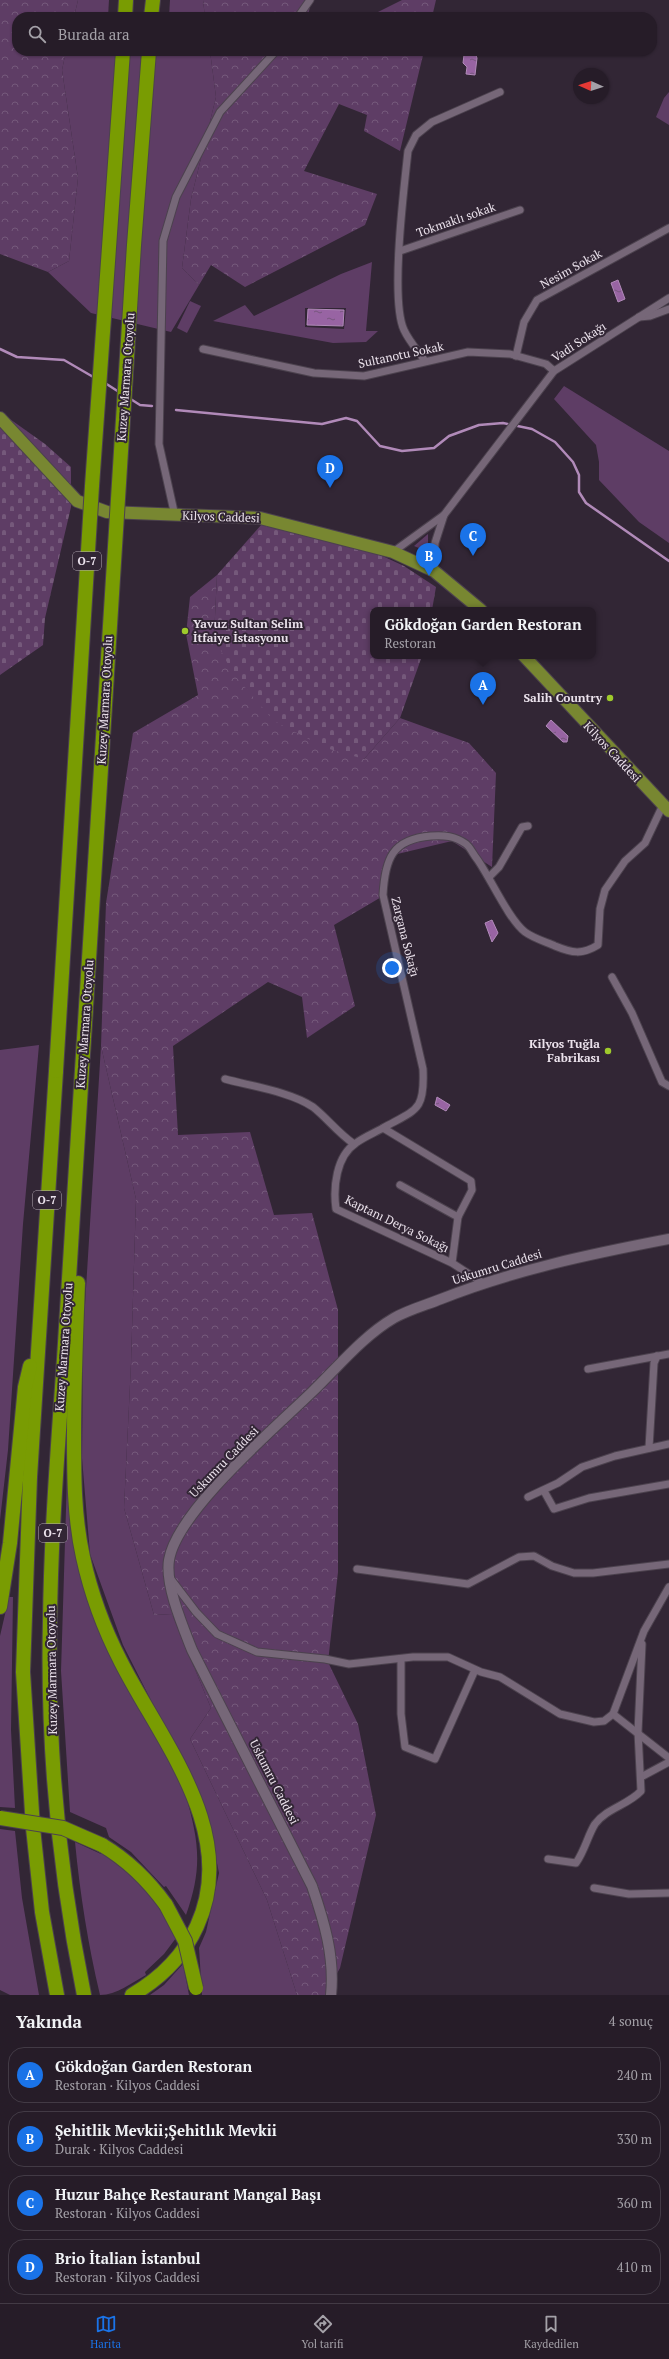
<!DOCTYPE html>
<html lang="tr">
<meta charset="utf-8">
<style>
:root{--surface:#261c28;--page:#322934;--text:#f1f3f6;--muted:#a4a1a8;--line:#423a45;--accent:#1a73e8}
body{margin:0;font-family:"PT Serif",serif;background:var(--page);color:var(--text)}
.compass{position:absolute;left:573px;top:68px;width:36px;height:36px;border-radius:50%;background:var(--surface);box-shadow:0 1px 3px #0004;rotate:273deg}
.you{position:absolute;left:392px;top:968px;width:14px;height:14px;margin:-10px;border:3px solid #fff;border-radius:50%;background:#1a73e8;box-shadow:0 0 0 6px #1a73e833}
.badge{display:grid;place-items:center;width:26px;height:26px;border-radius:50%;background:var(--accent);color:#fff;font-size:13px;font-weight:700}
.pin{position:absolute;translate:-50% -33px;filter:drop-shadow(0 1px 2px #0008)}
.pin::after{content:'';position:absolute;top:21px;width:14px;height:12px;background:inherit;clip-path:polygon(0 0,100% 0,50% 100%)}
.popup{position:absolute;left:370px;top:607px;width:226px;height:52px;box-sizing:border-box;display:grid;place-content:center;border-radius:8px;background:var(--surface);filter:drop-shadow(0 1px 3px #0005);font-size:13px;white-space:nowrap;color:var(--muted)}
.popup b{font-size:15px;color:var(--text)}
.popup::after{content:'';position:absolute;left:50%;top:100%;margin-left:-8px;border:8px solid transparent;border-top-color:var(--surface)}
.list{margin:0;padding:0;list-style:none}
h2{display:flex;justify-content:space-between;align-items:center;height:52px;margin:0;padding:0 16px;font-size:17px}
h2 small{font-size:13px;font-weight:400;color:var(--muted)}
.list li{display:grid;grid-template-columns:26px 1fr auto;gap:12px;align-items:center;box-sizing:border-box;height:56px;margin:0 8px 8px;padding:0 8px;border:1px solid var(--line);border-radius:16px}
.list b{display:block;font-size:15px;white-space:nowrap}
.list p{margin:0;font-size:13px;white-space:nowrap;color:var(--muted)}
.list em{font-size:13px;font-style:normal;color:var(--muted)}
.icon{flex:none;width:22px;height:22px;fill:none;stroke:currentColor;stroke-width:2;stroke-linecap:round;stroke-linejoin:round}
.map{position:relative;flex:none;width:669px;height:1995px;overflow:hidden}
.search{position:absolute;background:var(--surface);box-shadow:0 1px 3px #0004;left:12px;right:12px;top:12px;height:44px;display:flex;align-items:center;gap:10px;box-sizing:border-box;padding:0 14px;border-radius:16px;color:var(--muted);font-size:15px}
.sheet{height:308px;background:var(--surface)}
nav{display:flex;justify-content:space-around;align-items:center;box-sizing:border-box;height:56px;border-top:1px solid var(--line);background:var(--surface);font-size:11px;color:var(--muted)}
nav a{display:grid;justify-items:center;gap:2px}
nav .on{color:var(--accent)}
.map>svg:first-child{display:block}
.green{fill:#5e3d65;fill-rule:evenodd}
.forest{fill:url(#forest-crowns)}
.cemetery{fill:url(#cemetery-stones)}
.water{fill:url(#water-ripples);stroke:#b18ab9}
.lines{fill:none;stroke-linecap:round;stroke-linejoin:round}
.stream{stroke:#b18ab9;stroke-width:2.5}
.street-casing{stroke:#4c424e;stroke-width:9}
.secondary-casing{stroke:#4c424e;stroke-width:12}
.primary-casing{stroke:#4c424e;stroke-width:14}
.highway-casing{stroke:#4c424e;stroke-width:16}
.street{stroke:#766778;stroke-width:7}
.secondary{stroke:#766778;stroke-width:10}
.primary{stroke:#788731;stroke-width:12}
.highway{stroke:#799c02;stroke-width:14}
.highway-bridge-casing{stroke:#4c424e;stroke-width:16;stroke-linecap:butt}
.highway-bridge{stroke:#799c02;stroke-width:14}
.poi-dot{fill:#9fca2c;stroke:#322635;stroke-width:1.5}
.labels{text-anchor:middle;stroke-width:4;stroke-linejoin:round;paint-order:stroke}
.shield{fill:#322635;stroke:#b4aab5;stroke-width:1}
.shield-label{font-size:11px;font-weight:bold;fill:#ebe2ec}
.street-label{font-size:12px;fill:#ebe2ec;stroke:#322635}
.poi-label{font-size:12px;font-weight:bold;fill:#ebe2ec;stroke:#322635;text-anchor:end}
</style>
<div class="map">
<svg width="669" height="1995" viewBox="0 0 669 1995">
<defs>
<pattern id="forest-crowns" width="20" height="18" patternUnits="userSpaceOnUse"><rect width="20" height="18" fill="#5e3d65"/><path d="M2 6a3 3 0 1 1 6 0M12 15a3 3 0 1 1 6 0" fill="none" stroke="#75597b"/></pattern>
<pattern id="cemetery-stones" width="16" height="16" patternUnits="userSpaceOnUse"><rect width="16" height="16" fill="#5e3d65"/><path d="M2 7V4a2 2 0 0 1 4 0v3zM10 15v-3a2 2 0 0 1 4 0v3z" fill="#75597b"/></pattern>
<pattern id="water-ripples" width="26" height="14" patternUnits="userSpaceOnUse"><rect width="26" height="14" fill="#9864a3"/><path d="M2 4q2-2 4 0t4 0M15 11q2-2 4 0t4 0" fill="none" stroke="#77577e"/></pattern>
</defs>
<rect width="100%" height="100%" fill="#322635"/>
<g class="green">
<path d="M78 0H109L108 17H74Z"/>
<path d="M170 0H203L205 17H169Z"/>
<path d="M66 51H210L216 97 191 199 182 268 199 285 171 332 91 313 48 272 69 261 78 178 62 70Z"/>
<path d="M669 92V125L656 117 664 98Z"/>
<path d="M372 262 366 331H378L366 342 333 343 213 321 245 305 254 316 341 274ZM305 308H346L344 329 305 327Z"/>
<path d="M190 301 201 306 187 333 177 328Z"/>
<path d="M564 386 669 451V543L639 522 599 480V462L596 445 554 399Z"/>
<path d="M428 534V552L414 546Z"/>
<path d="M39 1045 23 1224 8 1450 0 1520V1050Z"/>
<path d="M101 1046 136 1199 131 1364 124 1508 154 1615 172 1614 211 1708 190 1739 267 1900 297 1995H202L199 1948 206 1932 219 1873 206 1809 123 1645 90 1554 82 1458 83 1337Z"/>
<path d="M67 1477 71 1478 78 1551 185 1793C199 1841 203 1867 186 1915L166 1886 164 1887 131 1852 109 1837 106 1828 70 1812 61 1671Z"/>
<path d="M9 1597H13L11 1730 15 1808 0 1807V1636Z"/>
<path d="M0 1829 15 1831 22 1898 39 1995H10L0 1990Z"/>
<path d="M75 1842 101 1854 102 1852 128 1870 155 1899 176 1938 164 1954 145 1972 146 1975C131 1983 117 1995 100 1995 88 1944 80 1894 75 1842Z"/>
<path d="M183 1964 189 1995H150L164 1985Z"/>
</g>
<g class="forest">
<path d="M0 0H78L74 17H17V51H66L62 70 78 178 69 261 48 272 0 254Z"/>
<path d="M203 0H311L308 17H205Z"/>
<path d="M402 0H436L432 17H368Z"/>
<path d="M210 51H424L400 151 364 131 367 115 339 104 304 171 377 194 365 225 245 287 211 265 199 285 182 268 191 199 216 97Z"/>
<path d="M217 575 214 637 364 759 400 718 469 743 496 773 492 867 452 841 389 856 383 896 334 925 355 1006 307 1038 302 997 268 982 173 1046 178 1135 250 1132 274 1215 312 1213 338 1310V1572L328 1662 358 1724 376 1815 340 1968 325 1995H297L267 1900 190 1739 211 1708 172 1614 154 1615 124 1508 131 1364 136 1199 101 1046 106 903 133 733 198 695 186 634 190 597Z"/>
</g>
<g class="cemetery">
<path d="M0 412 45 444 71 467V507L45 618 43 645 0 675Z"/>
<path d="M262 524 376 553 404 566 436 587 432 610H373V656H422L400 718 364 759 326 748 274 721 232 672 214 637 217 575Z"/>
</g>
<g class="water">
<path d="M468 53H475L477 58 475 75 466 74 467 67 463 63 464 55Z"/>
<path d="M618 280 625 299 618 302 611 283Z"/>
<path d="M308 309 344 310 343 326 307 325Z"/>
<path d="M551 720 568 736 567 742H563L546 726Z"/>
<path d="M492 920 498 933 492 942 485 923Z"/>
<path d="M437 1097 450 1105 446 1111 435 1105Z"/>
</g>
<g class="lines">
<g class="stream">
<path d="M0 349 17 357 64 360 95 378"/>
<path d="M105 383 119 392"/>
<path d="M129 398 140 405 152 406"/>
<path d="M176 410 322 424 346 418 357 421 380 446 402 451 434 448 449 436 479 425 503 423 532 429 555 442 573 462 579 475V492L586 503 669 561"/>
</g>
<defs>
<g id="street">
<path d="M298 17 310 0"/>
<path d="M400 251 520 210"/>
<path d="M639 317 650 316 669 309"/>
<path d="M203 349 314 373 364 376 468 352 510 354 546 364 554 371"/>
<path d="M516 356 524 322 537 300 669 228"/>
<path d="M425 361C418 351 409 341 404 330 390 300 404 188 408 151L416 135 432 122 500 92"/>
<path d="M175 516 159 444 163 241 176 197 220 112 276 51"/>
<path d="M393 552 444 515 554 371 669 298"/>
<path d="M434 571 435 543 444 515"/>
<path d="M489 877 499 867 522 827 528 826"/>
<path d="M612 977 632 1013 662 1082 669 1086"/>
<path d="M225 1079C251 1086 291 1092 313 1107 327 1118 338 1133 354 1144"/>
<path d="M383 1128C417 1109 425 1111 423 1069L383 895C385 859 392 839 431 836 444 835 455 836 466 844 470 847 473 854 477 859 490 877 509 920 525 932 533 938 546 942 555 946 572 953 582 955 598 945L600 909 605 890 625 861 645 843 662 807"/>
<path d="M400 1185 458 1217"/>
<path d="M452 1263 458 1217 472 1190 471 1181 383 1128C374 1133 364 1137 356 1143 336 1156 333 1188 336 1209L452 1263 483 1283"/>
<path d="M588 1369 669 1354"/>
<path d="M649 1448 654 1363 657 1356"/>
<path d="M544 1491 554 1509 589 1498 669 1484"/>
<path d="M528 1497 558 1483 582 1467 615 1456 669 1444"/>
<path d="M357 1569 468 1584 519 1557 534 1556 552 1566 574 1573H593L669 1564"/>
<path d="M170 1578 196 1612 217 1634 257 1652 325 1659 349 1664 413 1657H448L481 1672 500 1677 560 1714 594 1722 604 1721 613 1714 644 1631 669 1587"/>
<path d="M401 1659V1714L405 1747 435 1759 475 1670"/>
<path d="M613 1714 669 1758"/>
<path d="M641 1777 669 1762"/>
<path d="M548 1859 576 1863C585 1850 588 1835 595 1824 607 1808 628 1805 641 1791L638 1732 642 1644"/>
<path d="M594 1888 629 1894 669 1893"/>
</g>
<path id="secondary" d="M331 1995C335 1957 324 1921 312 1886L192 1650C183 1627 165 1585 169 1560 177 1511 275 1428 312 1392 337 1368 363 1336 394 1318 408 1310 426 1305 441 1299 514 1270 591 1254 669 1239"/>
<g id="primary">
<path d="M0 418 77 501 107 512 260 518 393 552 434 571 481 610"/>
<path d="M524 656 669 811"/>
</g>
<g id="highway">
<path d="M125 17 126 0"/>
<path d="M151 17 153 0"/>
<path d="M82 1070C76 1167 70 1263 64 1359 58 1446 51 1533 50 1620 47 1745 59 1872 84 1995"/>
<path d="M56 1071 30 1477 23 1672 33 1828 42 1912 57 1995"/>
<path d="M78 1283C76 1334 74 1384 74 1434 74 1475 74 1517 83 1557 91 1594 104 1629 121 1662 161 1741 240 1833 197 1926 183 1957 161 1978 132 1995"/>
<path d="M0 1607 10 1543 25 1387 30 1366"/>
<path d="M102 1845C129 1861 148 1880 166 1905"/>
</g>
</defs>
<use href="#street" class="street-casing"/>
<use href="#secondary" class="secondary-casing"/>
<use href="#primary" class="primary-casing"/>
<use href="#highway" class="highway-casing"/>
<use href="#street" class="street"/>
<use href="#secondary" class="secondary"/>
<use href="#primary" class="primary"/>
<use href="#highway" class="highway"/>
<defs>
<g id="highway-bridge">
<path d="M82 1070 134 245 149 51"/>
<path d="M56 1071 92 486 123 51"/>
<path d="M0 1818 63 1828 102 1845"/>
<path d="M166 1905 185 1941 196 1988"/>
</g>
</defs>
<use href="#highway-bridge" class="highway-bridge-casing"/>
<use href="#highway-bridge" class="highway-bridge"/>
</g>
<g class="poi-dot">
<circle cx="185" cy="631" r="4"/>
<circle cx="610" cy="698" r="4"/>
<circle cx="608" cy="1051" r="4"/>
</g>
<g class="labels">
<g class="shield">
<rect x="73" y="552" width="28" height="18" rx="3"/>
<rect x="33" y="1191" width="28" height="18" rx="3"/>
<rect x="39" y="1524" width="28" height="18" rx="3"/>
</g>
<g class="shield-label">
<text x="87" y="565">O-7</text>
<text x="47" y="1204">O-7</text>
<text x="53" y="1537">O-7</text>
</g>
<g class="street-label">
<text transform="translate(456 220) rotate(-19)" y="4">Tokmaklı sokak</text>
<text transform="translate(571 269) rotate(-29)" y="4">Nesim Sokak</text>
<text transform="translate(579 342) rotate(-33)" y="4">Vadi Sokağı</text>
<text transform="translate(401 355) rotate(-12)" y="4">Sultanotu Sokak</text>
<text transform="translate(126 377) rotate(-86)" y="4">Kuzey Marmara Otoyolu</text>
<text transform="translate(221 517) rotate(2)" y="4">Kilyos Caddesi</text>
<text transform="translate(105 700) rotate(-87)" y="4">Kuzey Marmara Otoyolu</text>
<text transform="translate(612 752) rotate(47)" y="4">Kilyos Caddesi</text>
<text transform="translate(405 937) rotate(76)" y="4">Zargana Sokağı</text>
<text transform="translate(85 1024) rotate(-86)" y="4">Kuzey Marmara Otoyolu</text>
<text transform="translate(397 1224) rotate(26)" y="4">Kaptanı Derya Sokağı</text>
<text transform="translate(497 1267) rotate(-17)" y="4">Uskumru Caddesi</text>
<text transform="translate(64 1347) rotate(-86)" y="4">Kuzey Marmara Otoyolu</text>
<text transform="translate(224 1462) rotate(-46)" y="4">Uskumru Caddesi</text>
<text transform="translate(52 1670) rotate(-91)" y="4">Kuzey Marmara Otoyolu</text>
<text transform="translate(274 1782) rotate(63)" y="4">Uskumru Caddesi</text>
</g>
<g class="poi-label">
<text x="193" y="628" text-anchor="start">Yavuz Sultan Selim<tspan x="193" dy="14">İtfaiye İstasyonu</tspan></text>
<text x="602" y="702">Salih Country</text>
<text x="600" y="1048">Kilyos Tuğla<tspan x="600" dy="14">Fabrikası</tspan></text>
</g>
</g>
</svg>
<svg class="compass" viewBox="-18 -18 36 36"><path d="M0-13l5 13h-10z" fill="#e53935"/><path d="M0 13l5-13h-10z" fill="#a4a1a8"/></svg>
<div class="you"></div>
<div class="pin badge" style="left:483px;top:705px">A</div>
<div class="popup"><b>Gökdoğan Garden Restoran</b>Restoran</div>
<div class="pin badge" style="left:429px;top:576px">B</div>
<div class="pin badge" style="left:473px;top:556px">C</div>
<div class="pin badge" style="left:330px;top:488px">D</div>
<div class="search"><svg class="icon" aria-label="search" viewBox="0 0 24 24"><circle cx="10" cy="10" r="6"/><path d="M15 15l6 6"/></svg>Burada ara</div>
</div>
<section class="sheet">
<h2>Yakında<small>4 sonuç</small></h2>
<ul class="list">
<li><span class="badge">A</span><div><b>Gökdoğan Garden Restoran</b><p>Restoran · Kilyos Caddesi</p></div><em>240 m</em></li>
<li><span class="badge">B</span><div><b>Şehitlik Mevkii;Şehitlık Mevkii</b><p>Durak · Kilyos Caddesi</p></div><em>330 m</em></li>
<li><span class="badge">C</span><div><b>Huzur Bahçe Restaurant Mangal Başı</b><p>Restoran · Kilyos Caddesi</p></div><em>360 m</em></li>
<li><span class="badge">D</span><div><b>Brio İtalian İstanbul</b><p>Restoran · Kilyos Caddesi</p></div><em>410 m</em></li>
</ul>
</section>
<nav>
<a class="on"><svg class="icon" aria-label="map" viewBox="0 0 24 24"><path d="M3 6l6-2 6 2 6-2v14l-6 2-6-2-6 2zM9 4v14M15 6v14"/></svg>Harita</a>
<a><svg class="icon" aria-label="directions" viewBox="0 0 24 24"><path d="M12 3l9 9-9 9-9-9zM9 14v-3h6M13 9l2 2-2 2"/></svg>Yol tarifi</a>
<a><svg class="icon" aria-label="saved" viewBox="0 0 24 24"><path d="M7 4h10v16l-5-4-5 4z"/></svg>Kaydedilen</a>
</nav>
